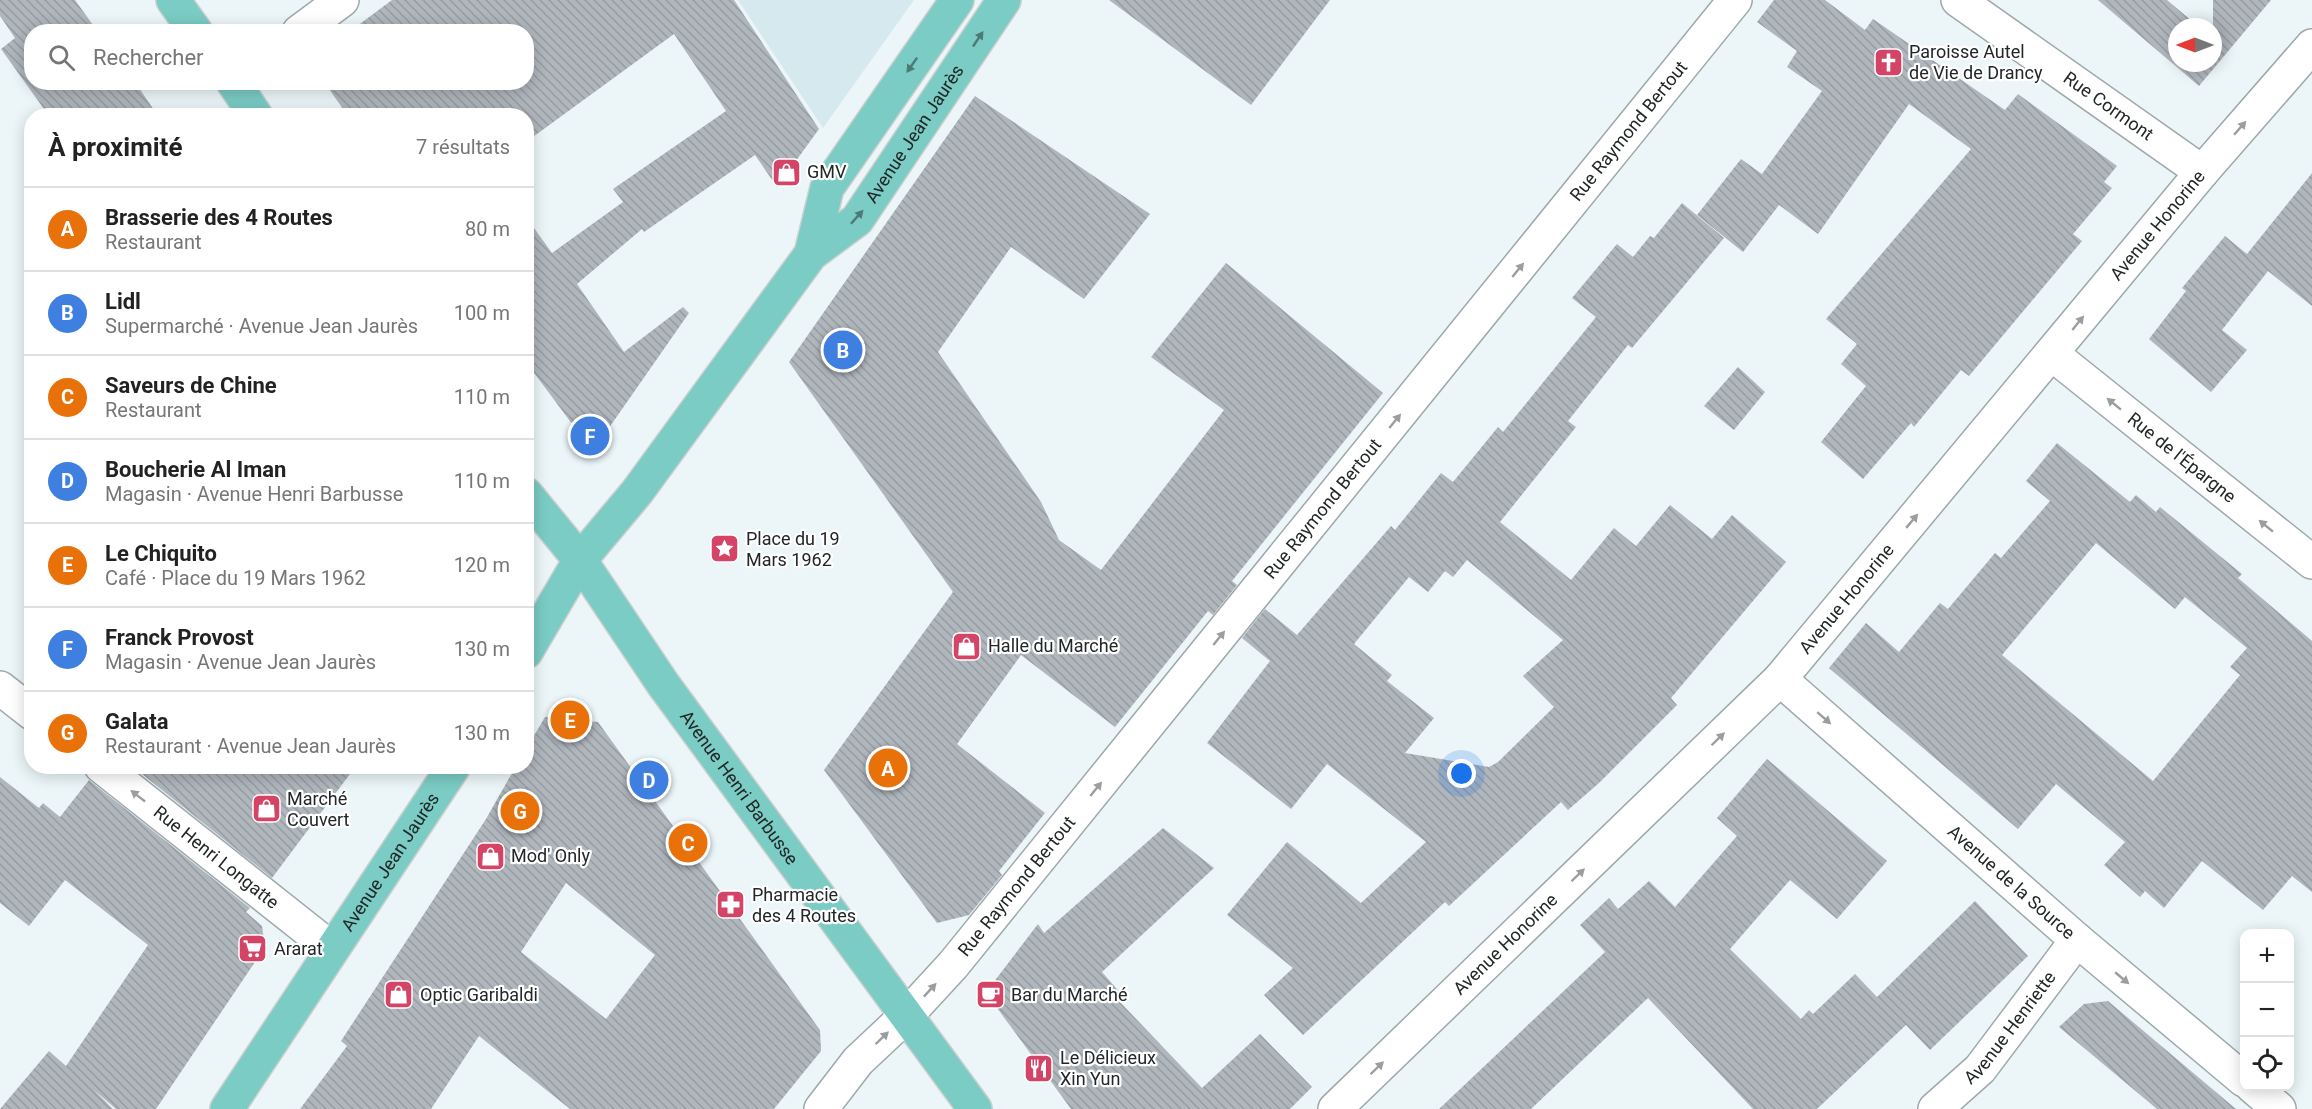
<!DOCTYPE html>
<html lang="fr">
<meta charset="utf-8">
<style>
:root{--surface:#fff;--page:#f2f2f2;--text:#222;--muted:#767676;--line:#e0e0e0;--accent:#d34466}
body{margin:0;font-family:Roboto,sans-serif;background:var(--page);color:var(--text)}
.controls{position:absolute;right:18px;bottom:18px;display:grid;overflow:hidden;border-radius:12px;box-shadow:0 3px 15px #0003}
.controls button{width:54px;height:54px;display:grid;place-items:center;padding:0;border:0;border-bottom:2px solid var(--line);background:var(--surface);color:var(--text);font:30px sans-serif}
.compass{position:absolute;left:2168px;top:18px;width:54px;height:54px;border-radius:50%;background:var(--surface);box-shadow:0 3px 15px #0003;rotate:270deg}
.you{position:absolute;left:1462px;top:774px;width:21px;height:21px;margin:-15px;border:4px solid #fff;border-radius:50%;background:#1a73e8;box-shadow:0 0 0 9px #1a73e833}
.badge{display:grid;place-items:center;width:39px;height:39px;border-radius:50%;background:var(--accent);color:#fff;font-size:20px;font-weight:700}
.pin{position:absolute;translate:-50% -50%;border:3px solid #fff;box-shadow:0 2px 6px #0006}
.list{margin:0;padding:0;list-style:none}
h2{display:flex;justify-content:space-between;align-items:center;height:78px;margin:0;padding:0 24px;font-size:26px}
h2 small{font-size:20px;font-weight:400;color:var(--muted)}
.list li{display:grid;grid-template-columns:39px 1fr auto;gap:18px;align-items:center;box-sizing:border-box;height:84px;padding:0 24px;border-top:2px solid var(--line)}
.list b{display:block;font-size:22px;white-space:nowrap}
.list p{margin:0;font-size:20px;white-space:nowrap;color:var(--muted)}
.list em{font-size:20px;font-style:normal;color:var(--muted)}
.icon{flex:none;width:33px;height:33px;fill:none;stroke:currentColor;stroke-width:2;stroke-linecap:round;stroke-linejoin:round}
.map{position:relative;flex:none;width:2312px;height:1109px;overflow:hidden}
.search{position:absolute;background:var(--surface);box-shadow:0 3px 15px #0003;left:24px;top:24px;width:510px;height:66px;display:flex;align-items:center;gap:15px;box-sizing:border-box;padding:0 21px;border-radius:24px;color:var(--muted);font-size:22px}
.panel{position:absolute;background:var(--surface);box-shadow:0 3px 15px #0003;left:24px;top:108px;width:510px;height:666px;border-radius:24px}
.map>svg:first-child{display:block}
.built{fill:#d6e9ee}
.building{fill:url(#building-back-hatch);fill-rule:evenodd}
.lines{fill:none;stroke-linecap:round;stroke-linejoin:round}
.street-casing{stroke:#9ea8aa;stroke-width:36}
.primary-casing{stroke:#cecfcf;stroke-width:36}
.street{stroke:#fff;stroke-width:33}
.primary{stroke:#7accc4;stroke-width:33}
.oneway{fill:#4e7976}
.oneway2{fill:#9c9d9e}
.labels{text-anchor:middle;stroke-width:4.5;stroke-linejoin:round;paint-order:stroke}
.poi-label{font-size:18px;fill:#222627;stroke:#fff;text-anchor:start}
.street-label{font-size:18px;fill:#222627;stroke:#fff}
</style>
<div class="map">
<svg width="2312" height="1109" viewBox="0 0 2312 1109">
<defs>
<pattern id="building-back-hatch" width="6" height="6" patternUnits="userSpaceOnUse" patternTransform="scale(1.5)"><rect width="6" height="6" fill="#afb6bc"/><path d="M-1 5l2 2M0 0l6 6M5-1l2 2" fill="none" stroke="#969ca2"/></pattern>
</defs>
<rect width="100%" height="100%" fill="#ecf6f9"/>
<path class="built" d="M738 0H914L823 128Z"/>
<g class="building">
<path d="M0 0H75L98 32H32V82H135L158 116H49L1 49 15 38 0 16Z"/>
<path d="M392 0H734L819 129 777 187 755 155 644 232 642 229 577 284 624 352 683 307 689 313 604 435 581 436 526 362V217L552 253 623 202 613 189 726 111 674 34 526 142V116H348L324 82H526V32H349Z"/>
<path d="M1109 0H1330L1251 105Z"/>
<path d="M1774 0H1825L1865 30 1873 19 2005 110 2018 94 2117 166 2104 182 2112 188 2073 234 2082 241 1969 376 1961 370 1914 427 1911 423 1863 479 1821 442 1866 386 1841 364 1857 344 1826 319 1971 149 1909 104 1818 234 1779 205 1743 252 1697 215 1741 159 1762 174 1822 91 1787 67 1797 51 1757 22Z"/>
<path d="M2098 0H2167L2199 27H2177V63H2213V0H2271L2199 86Z"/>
<path d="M975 96 1150 214 1084 299 1011 247 938 352 1041 502 1059 540 1101 570 1224 410 1151 357 1226 263 1383 393 1232 581 1237 585 1213 615 1208 611 1115 727 1021 655 957 744 1045 813 999 871 1002 875 969 915 937 923 824 770 953 592 789 362Z"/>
<path d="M2312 173V306L2268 271 2222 330 2247 350 2211 392 2149 339 2186 291 2182 288 2225 236 2247 254Z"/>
<path d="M1682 203 1724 238 1632 348 1628 345 1568 421 1576 427 1500 522 1571 580 1614 528 1636 546 1670 505 1712 539 1732 515 1786 562 1671 698 1677 705 1599 783 1568 810 1561 802 1449 906 1445 902 1303 1035 1264 995 1293 968 1227 915 1287 842 1361 903 1426 842 1327 764 1291 809 1207 743 1270 661 1242 638 1265 609 1297 635 1391 526 1395 530 1441 473 1453 482 1498 427 1503 432 1596 317 1572 298 1617 244 1633 257 1650 236 1654 238ZM1467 560 1563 640 1523 676 1554 707 1498 762 1489 767 1405 753 1434 718 1387 681 1392 675 1354 644 1409 577 1428 592 1445 571 1453 577Z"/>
<path d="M1738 367 1765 392 1734 430 1704 406Z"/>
<path d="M2057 443 2130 502 2136 495 2156 512 2160 507 2242 574 2238 578 2312 641V892L2292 876 2263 910 2202 861 2164 908 2145 891 2140 897 2104 865 2125 842 2056 784 2018 829 1829 668 1866 623 1899 652 1940 603 1948 609 1995 553 2001 558 2050 501 2026 481ZM2096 543 2175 609 2185 597 2247 648 2230 667 2240 675 2153 781 2002 655Z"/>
<path d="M545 717 598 722 820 1030 821 1051 774 1109H570L479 1036 431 1109H300L347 1046 341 1041 486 819 516 766H526V749ZM566 883 655 955 606 1019 521 952Z"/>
<path d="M1767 759 1887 861 1837 919 1790 880 1730 949 1801 1019 1809 1010 1813 1014 1855 974 1877 997 1975 901 2028 956 1930 1050 1906 1025 1817 1109H1753L1648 998 1531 1109H1439L1605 952 1580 925 1609 898 1618 909 1649 881 1675 907 1737 836 1717 818Z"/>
<path d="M132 766H356L272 878Z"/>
<path d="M0 777 39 808 43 803 60 817 89 780 250 908 246 912 262 926 265 947 156 1109H116L94 1090 113 1109H0L49 1051 66 1066 148 945 65 880 29 926 0 903Z"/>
<path d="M1163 828 1214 868 1102 972 1124 997 1119 1001 1202 1088 1260 1034 1312 1087 1290 1109H1071L992 1001 993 983 1038 924 1044 933Z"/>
<path d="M2108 1001 2236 1109H2157L2059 1027 2084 1004Z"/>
</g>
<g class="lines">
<defs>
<g id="street">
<path id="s1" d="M1958 0 2202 172"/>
<path d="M299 32 342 0"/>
<path id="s2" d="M2052 354 2312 562"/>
<path id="s3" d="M1780 679 2077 940 2244 1080"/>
<path d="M0 688 32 713"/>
<path id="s4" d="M101 766 332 949"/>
<path d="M2252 1086 2279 1109"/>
<path id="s5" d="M821 1109 858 1061 907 1015 953 965 1735 0"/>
<path id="s6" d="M1335 1109 1780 679 2202 172 2312 46"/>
<path id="s7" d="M1935 1109 1980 1069 2077 940"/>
</g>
<g id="primary">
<path d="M173 0 196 32"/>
<path d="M233 82 256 116"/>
<path d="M811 254 827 188 957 0"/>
<path id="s8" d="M526 494 580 560 663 684 975 1109"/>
<path id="s9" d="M526 652 580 560 637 492 811 254 857 220 1004 0"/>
<path id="s10" d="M227 1109 454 766"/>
</g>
</defs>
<use href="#street" class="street-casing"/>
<use href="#primary" class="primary-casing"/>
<use href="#street" class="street"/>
<use href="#primary" class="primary"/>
</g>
<defs><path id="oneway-solid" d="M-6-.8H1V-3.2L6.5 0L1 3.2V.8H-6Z" transform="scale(1.5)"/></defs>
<g class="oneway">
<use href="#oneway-solid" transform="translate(978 39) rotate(-56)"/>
<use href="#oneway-solid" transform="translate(912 65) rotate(125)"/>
<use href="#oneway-solid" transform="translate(857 217) rotate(-48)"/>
</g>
<g class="oneway2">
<use href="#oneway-solid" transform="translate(2240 128) rotate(-49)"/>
<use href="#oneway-solid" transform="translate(1518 270) rotate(-51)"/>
<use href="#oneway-solid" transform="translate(2078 323) rotate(-51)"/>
<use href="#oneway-solid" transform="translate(2114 404) rotate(-141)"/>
<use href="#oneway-solid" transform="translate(1395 421) rotate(-51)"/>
<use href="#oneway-solid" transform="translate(1912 521) rotate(-50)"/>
<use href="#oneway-solid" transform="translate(2266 526) rotate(-141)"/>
<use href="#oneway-solid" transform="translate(1219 638) rotate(-51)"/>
<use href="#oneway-solid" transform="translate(1824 718) rotate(41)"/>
<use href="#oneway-solid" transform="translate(1718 739) rotate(-44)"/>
<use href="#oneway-solid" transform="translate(1096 789) rotate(-51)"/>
<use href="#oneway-solid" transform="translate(138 796) rotate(-142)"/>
<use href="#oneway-solid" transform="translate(1578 875) rotate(-44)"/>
<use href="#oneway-solid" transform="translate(2122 978) rotate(40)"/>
<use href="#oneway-solid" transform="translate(930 990) rotate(-47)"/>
<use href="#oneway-solid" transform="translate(882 1038) rotate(-44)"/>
<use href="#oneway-solid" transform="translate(1377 1068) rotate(-44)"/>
</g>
<defs>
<symbol id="church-square" viewBox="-11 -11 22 22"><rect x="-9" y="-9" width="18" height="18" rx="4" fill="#d34466" stroke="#fff"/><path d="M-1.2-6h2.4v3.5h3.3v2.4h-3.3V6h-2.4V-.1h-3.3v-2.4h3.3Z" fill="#fff"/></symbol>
<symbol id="shop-square" viewBox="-11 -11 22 22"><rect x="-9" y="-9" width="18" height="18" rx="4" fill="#d34466" stroke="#fff"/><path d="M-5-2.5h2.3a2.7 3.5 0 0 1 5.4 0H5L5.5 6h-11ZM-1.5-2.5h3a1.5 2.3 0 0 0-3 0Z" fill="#fff"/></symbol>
<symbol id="sight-square" viewBox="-11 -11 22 22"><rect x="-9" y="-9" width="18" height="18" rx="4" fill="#d34466" stroke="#fff"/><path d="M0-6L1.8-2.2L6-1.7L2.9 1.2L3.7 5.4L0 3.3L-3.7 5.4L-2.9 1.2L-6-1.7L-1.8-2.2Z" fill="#fff"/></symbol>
<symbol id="pharmacy-square" viewBox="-11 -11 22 22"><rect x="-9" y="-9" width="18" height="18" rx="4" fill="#d34466" stroke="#fff"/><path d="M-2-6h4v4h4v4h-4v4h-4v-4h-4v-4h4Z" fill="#fff"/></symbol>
<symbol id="supermarket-square" viewBox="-11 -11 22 22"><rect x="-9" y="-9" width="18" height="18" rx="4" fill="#d34466" stroke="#fff"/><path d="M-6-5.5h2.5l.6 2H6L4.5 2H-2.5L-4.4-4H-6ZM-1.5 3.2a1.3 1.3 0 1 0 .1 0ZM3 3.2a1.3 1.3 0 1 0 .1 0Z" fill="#fff"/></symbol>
<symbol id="cafe-square" viewBox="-11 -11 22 22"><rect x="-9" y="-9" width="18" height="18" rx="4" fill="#d34466" stroke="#fff"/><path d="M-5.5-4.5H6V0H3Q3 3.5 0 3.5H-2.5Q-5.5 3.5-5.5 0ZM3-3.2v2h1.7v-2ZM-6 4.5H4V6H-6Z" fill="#fff"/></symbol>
<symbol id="restaurant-square" viewBox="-11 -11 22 22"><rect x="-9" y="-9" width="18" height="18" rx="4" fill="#d34466" stroke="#fff"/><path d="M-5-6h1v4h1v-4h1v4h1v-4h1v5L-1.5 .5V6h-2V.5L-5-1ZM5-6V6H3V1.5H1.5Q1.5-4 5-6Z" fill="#fff"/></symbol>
</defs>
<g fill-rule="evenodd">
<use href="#church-square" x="1872" y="46" width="33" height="33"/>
<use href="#shop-square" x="770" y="156" width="33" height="33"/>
<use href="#sight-square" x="708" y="532" width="33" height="33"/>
<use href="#shop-square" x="950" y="630" width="33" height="33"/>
<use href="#shop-square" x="250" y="792" width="33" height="33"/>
<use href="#shop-square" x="474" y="840" width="33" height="33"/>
<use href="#pharmacy-square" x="714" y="888" width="33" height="33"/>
<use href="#supermarket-square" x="236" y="932" width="33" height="33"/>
<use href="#shop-square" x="382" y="978" width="33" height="33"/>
<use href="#cafe-square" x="974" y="978" width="33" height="33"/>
<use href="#restaurant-square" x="1022" y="1052" width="33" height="33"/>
</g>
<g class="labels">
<g class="poi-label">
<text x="1909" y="58">Paroisse Autel<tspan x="1909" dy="21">de Vie de Drancy</tspan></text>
<text x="807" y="178">GMV</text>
<text x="746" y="545">Place du 19<tspan x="746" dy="21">Mars 1962</tspan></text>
<text x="988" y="652">Halle du Marché</text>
<text x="287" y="805">Marché<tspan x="287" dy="21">Couvert</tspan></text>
<text x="511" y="862">Mod' Only</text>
<text x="752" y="901">Pharmacie<tspan x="752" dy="21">des 4 Routes</tspan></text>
<text x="274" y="955">Ararat</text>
<text x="420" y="1001">Optic Garibaldi</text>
<text x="1011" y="1001">Bar du Marché</text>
<text x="1060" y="1064">Le Délicieux<tspan x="1060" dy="21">Xin Yun</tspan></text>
</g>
<g class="street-label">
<text dy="6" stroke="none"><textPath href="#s1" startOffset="184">Rue Cormont</textPath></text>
<text dy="6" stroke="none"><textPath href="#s5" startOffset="1269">Rue Raymond Bertout</textPath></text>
<text dy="6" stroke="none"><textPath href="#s9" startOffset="651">Avenue Jean Jaurès</textPath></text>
<text dy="6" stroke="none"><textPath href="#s6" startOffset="1209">Avenue Honorine</textPath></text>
<text dy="6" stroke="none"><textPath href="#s2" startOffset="166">Rue de l'Épargne</textPath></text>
<text dy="6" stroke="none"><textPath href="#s5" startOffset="783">Rue Raymond Bertout</textPath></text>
<text dy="6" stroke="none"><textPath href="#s6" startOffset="723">Avenue Honorine</textPath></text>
<text dy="6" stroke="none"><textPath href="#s8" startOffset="363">Avenue Henri Barbusse</textPath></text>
<text dy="6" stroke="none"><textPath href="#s4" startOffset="147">Rue Henri Longatte</textPath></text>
<text dy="6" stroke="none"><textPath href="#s10" startOffset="296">Avenue Jean Jaurès</textPath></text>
<text dy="6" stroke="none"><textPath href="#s3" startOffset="308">Avenue de la Source</textPath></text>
<text dy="6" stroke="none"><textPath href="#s5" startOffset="297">Rue Raymond Bertout</textPath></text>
<text dy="6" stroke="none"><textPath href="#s6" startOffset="237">Avenue Honorine</textPath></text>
<text dy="6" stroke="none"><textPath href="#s7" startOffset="111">Avenue Henriette</textPath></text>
</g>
</g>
</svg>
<div class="controls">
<button>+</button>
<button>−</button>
<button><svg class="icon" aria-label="locate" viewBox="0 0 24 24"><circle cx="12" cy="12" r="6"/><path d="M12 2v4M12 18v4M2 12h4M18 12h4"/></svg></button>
</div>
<svg class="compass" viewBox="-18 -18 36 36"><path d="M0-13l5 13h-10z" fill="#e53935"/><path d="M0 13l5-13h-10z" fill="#767676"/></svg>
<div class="you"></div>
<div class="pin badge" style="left:888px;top:768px;background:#e8710a">A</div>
<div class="pin badge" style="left:843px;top:350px;background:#3f7fe0">B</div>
<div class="pin badge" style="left:688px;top:843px;background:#e8710a">C</div>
<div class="pin badge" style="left:649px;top:780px;background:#3f7fe0">D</div>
<div class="pin badge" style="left:570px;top:720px;background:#e8710a">E</div>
<div class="pin badge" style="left:590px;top:436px;background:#3f7fe0">F</div>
<div class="pin badge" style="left:520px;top:811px;background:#e8710a">G</div>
<div class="search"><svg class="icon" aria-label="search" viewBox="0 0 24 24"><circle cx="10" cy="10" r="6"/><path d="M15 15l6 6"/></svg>Rechercher</div>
<section class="panel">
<h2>À proximité<small>7 résultats</small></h2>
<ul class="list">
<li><span class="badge" style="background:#e8710a">A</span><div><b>Brasserie des 4 Routes</b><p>Restaurant</p></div><em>80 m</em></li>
<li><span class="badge" style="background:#3f7fe0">B</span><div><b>Lidl</b><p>Supermarché · Avenue Jean Jaurès</p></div><em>100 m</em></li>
<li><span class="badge" style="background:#e8710a">C</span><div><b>Saveurs de Chine</b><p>Restaurant</p></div><em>110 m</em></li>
<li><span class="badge" style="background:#3f7fe0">D</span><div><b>Boucherie Al Iman</b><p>Magasin · Avenue Henri Barbusse</p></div><em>110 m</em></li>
<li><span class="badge" style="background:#e8710a">E</span><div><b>Le Chiquito</b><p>Café · Place du 19 Mars 1962</p></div><em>120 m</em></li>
<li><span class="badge" style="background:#3f7fe0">F</span><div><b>Franck Provost</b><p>Magasin · Avenue Jean Jaurès</p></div><em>130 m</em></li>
<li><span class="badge" style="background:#e8710a">G</span><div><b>Galata</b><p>Restaurant · Avenue Jean Jaurès</p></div><em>130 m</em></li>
</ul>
</section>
</div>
